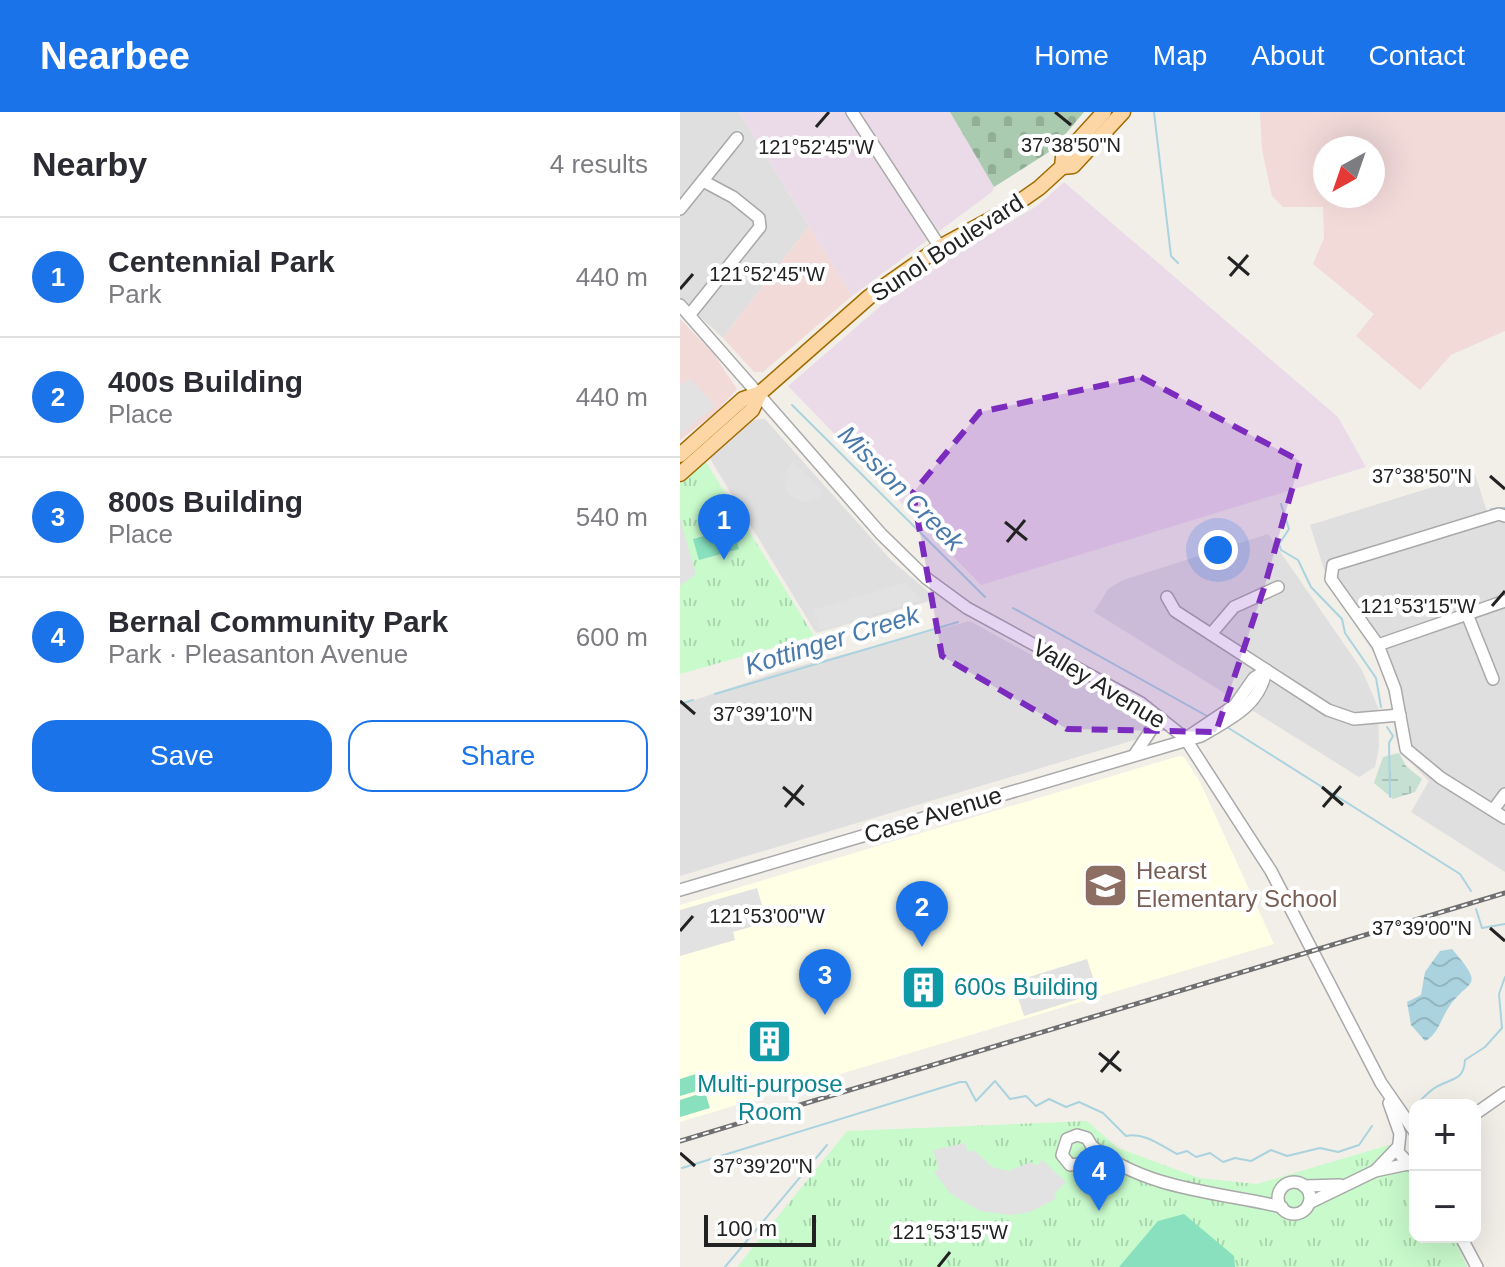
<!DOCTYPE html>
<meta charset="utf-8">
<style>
:root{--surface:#fff;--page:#f7f7f7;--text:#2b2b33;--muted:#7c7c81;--line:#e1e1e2;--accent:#1a73e8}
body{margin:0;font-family:Helvetica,sans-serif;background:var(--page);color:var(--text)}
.controls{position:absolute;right:24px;bottom:24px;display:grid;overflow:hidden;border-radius:16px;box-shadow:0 8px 32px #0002}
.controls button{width:72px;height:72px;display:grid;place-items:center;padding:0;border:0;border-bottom:2px solid var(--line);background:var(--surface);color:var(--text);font:40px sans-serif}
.compass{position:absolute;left:633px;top:24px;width:72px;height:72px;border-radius:50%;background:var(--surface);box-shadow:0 8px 32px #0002;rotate:220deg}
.scale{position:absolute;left:24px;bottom:20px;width:112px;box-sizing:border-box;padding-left:8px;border:4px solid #222;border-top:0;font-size:22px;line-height:28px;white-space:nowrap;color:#222;-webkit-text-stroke:6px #fff;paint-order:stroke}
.you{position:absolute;left:538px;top:438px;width:28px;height:28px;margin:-20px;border:6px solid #fff;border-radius:50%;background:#1a73e8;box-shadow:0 0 0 12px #1a73e833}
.badge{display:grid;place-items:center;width:52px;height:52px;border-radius:50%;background:var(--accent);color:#fff;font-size:26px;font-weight:700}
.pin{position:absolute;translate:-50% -66px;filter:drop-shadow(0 2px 4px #0008)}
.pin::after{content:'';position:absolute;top:42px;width:28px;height:24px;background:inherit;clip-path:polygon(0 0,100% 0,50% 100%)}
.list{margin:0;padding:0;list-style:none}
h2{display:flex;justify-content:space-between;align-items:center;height:104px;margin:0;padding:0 32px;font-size:34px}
h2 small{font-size:26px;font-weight:400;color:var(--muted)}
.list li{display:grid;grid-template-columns:52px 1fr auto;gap:24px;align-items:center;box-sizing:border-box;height:120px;padding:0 32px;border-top:2px solid var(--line)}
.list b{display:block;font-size:30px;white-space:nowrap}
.list p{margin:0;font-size:26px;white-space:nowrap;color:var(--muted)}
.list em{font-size:26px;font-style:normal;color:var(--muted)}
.actions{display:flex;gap:16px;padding:24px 32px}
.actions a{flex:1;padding:18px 0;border:2px solid var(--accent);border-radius:24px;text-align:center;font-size:28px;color:var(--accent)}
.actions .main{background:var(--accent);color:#fff}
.map{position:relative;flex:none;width:825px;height:1155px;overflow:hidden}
header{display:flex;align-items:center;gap:48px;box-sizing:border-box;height:112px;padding:0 40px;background:var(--accent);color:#fff}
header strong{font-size:38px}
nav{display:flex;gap:44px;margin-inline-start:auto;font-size:28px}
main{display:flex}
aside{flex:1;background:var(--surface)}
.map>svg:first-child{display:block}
.residential{fill:#e0dfdf}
.commercial{fill:#f2dad9;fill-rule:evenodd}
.industrial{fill:#ebdbe8}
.education{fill:#ffffe5}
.wetland{fill:url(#wetland-marsh)}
.cemetery{fill:url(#cemetery-stones)}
.park{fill:url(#park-tufts)}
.pitch{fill:#88e0be}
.parking{fill:#e2e2e2}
.water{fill:url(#water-waves)}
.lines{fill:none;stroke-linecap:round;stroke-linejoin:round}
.stream{stroke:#aad3df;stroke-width:2}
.minor-casing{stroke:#a9a9a9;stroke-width:14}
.major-casing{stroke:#a06b00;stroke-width:17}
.minor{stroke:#fff;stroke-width:11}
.major{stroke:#fcd6a4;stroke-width:14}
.rail-casing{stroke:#707070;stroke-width:5}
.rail{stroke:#fff;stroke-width:2;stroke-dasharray:6;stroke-linecap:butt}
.marked{fill:#7b2cbf;fill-opacity:0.2;stroke:#7b2cbf;stroke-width:6;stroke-dasharray:16 10;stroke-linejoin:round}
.ticks{fill:none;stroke:#222;stroke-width:3}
.labels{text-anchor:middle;stroke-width:8;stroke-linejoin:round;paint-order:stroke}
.street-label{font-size:24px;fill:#222;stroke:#fff}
.education-label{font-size:24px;fill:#785e54;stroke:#fff;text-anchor:start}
.culture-label{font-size:24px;fill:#0d838f;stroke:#fff;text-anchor:start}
.water-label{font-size:26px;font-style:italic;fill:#4a7aab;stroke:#fff}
.ticks-label{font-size:20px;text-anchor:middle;fill:#222;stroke:#fff;stroke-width:8;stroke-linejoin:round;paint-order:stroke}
</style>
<header>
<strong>Nearbee</strong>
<nav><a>Home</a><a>Map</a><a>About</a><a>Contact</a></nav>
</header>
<main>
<aside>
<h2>Nearby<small>4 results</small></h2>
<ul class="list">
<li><span class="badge">1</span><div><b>Centennial Park</b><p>Park</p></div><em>440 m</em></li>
<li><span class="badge">2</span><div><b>400s Building</b><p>Place</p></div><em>440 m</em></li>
<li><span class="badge">3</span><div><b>800s Building</b><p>Place</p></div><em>540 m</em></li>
<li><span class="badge">4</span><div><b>Bernal Community Park</b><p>Park · Pleasanton Avenue</p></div><em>600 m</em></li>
</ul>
<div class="actions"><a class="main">Save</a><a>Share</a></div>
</aside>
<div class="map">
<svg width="825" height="1155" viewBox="0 0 825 1155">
<defs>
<pattern id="wetland-marsh" width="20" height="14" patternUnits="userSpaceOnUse" patternTransform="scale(2)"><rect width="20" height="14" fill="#c6e0d4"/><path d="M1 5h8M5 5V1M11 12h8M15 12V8" fill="none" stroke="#aac0b6"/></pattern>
<pattern id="cemetery-stones" width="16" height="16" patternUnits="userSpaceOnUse" patternTransform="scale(2)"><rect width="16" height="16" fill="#aacbaf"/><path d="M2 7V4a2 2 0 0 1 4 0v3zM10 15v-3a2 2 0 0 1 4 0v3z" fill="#92ae96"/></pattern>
<pattern id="park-tufts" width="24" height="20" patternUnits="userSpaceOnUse" patternTransform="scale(2)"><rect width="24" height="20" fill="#c8facc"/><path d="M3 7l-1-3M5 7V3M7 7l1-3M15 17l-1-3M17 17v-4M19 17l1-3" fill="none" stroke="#acd6af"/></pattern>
<pattern id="water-waves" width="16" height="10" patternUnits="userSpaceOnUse" patternTransform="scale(2)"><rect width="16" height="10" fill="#aad3df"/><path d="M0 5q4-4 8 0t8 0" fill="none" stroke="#92b5bf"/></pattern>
</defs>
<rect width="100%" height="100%" fill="#f2efe9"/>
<g class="residential">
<path d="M0 0H59L129 114 43 226 0 186Z"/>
<path d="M85 307 211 448 257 487 136 521 29 345 71 308Z"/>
<path d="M795 362 807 400 825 398V760L731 700 749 669 724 644 716 627 711 588 697 546 649 473 630 413Z"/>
<path d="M588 422 682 558 698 595 699 635 695 655 679 665 414 500 428 477 443 468Z"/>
<path d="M290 509 461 603 466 613 461 626 0 764V593L100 559Z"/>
</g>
<g class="commercial">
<path d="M580 0H825V219L771 243 740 278 676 224 694 202 633 152 644 126 643 95H603L592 84 582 38ZM645 36H693V84H645Z"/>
<path d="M129 114 172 184 83 260H74L43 226Z"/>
<path d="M0 207 33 241 57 277 34 302 0 328Z"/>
</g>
<g class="industrial">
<path d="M59 0H270L314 75 312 80 172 184Z"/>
<path d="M384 70 658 305 686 355 301 473 108 274 204 191 284 137 357 94Z"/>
</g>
<path class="education" d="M499 644 504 645 520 670 594 832 0 1010V793Z"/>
<path class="wetland" d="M719 641 726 654 742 667 735 680 713 687 694 671 703 645Z"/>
<path class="cemetery" d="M270 0H404L372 38 314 75Z"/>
<g class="park">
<path d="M26 350 134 524 0 562V372Z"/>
<path d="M407 1009 438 1036 519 1066 577 1072 709 1033 735 1064V1125H774L787 1155H57L167 1019Z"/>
</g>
<g class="pitch">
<path d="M53 416 59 437 19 448 13 427Z"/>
<path d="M19 961 24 977 0 984V967Z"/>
<path d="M25 980 30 996 0 1005V988Z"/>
<path d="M504 1102 554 1144 555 1155H439L478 1109Z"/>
</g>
<g class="parking">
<path d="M10 266 35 294 0 323V274Z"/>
<path d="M113 348 144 381 140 385 123 390 109 383 102 367Z"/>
<path d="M0 406 16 462 0 474Z"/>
<path d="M226 470 241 488 140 519 133 498Z"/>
<path d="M77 776 87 810 53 820 55 828 0 844V798Z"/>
<path d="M407 847 418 881 344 904 333 870Z"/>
<path d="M285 1031 288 1040 294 1038 312 1055 329 1059 351 1050 356 1054 362 1048 386 1070 374 1082 377 1086 350 1100 331 1103 300 1099 270 1081 254 1060 259 1057 253 1038Z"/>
</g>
<path class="water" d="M772 837C808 879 787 865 767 898 760 910 757 923 745 929L731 913 727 890 741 883 745 860 760 839Z"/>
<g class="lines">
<g class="stream">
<path d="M474 0 491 144 498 151"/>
<path d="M112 293 305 485"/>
<path d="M601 392 609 417 599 432 601 438 618 448 631 475 662 507 665 521 696 566 701 595"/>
<path d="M811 397 825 396"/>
<path d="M333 496 527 604"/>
<path d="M35 582 278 510"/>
<path d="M0 592 13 588"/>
<path d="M547 615 780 762 791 779"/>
<path d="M707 615 713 624 709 631 710 685"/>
<path d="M796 797 802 816 825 812"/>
<path d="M737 992C743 986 751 977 758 974 773 966 784 968 785 948L805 935 822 916 819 882 825 865"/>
<path d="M2 1056 280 970H286L296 989 315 969 330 987 346 984 356 994 369 987 386 995 399 990 423 1001 446 1024C465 1020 481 1034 497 1042L507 1039 516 1045 530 1041 543 1050 555 1046 571 1049 591 1038 607 1044 640 1036 658 1040 679 1033 692 1014"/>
<path d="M45 1155 147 1033"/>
</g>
<defs>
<g id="minor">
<path d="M172 0 260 135"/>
<path d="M0 97 57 26"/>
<path d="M0 193 201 422 246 466 287 496 461 591 505 626 591 759 701 971 735 1020"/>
<path d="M11 201 80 115 79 106 53 85 23 69"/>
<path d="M825 404 819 402 653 453 651 467 698 533 715 577 726 637 761 666 825 706"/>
<path d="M487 485 495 499 648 598 674 607 720 603"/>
<path d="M787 502 813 567"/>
<path d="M531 522 554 495 598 475"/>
<path d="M698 533 825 489"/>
<path d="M506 626 555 593 574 566 586 558"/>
<path d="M455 642 473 615 466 595"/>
<path d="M813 698 825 682"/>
<path d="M0 778 521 624C550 607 580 594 586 558"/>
<path d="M709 991 720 1022 718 1040 730 1053"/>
<path d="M795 1002 825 981"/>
<path d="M413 1035C466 1078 539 1080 602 1095"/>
<path d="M409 1051 414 1038 407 1026 397 1023 387 1027 382 1043 390 1053 416 1050 439 1055"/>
<path d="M695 1059 718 1035"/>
<circle cx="614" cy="1086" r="16"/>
<path d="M624 1074 660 1073"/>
<path d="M629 1091 695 1059 728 1052"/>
<path d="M781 1125 797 1155"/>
</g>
<g id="major">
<path d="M382 55 393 54 443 0"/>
<path d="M0 343 63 287 80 281"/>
<path d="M0 362 72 298 80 281 189 185 260 135 326 99 359 76 382 55 383 45 424 0"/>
</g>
</defs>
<use href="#minor" class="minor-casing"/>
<use href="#major" class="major-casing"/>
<use href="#minor" class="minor"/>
<use href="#major" class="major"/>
<defs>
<path id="rail" d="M0 1029 825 781"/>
</defs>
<use href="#rail" class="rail-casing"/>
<use href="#rail" class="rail"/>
</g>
<path class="marked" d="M461 265 620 349 585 473 536 620 387 617 262 544 233 381 300 300Z"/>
<path class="ticks" d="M375 0 391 13M136 15 149 0M548 145 569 163M550 164 568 143M0 177 13 162M810 364 825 377M325 410 347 428M327 430 345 408M812 494 825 479M0 589 15 602M103 675 124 693M642 675 663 693M105 695 123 673M643 695 661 674M810 816 825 829M0 819 13 804M419 941 441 959M421 960 439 939M0 1041 15 1054M258 1155 270 1140"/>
<defs>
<symbol id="school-square" viewBox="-11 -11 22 22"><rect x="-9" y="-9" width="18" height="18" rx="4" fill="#8d6e63" stroke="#fff"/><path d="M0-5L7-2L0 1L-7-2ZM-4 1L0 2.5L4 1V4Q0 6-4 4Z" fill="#fff"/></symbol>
<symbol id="building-square" viewBox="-11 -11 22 22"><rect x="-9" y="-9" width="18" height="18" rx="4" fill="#0f9aa8" stroke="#fff"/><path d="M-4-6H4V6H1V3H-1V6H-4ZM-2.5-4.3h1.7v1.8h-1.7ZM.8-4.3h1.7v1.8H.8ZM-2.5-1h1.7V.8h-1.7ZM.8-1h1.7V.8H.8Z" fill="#fff"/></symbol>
</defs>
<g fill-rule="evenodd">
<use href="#school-square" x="400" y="748" width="51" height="51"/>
<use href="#building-square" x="218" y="850" width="51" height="51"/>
<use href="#building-square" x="64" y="904" width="51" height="51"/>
</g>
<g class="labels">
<g class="street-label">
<text transform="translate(267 136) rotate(-33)" y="8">Sunol Boulevard</text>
<text transform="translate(419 572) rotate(31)" y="8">Valley Avenue</text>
<text transform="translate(253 703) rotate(-17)" y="8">Case Avenue</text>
</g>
<g class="education-label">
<text x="456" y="767">Hearst<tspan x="456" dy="28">Elementary School</tspan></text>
</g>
<g class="culture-label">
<text x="274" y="883">600s Building</text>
<text x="90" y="980" text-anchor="middle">Multi-purpose<tspan x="90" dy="28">Room</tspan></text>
</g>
<g class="water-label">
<text transform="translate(221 376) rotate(45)" y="9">Mission Creek</text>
<text transform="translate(152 528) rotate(-17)" y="9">Kottinger Creek</text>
</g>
</g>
<g class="ticks-label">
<text x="391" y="40">37°38'50"N</text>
<text x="136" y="42">121°52'45"W</text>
<text x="87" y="169">121°52'45"W</text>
<text x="742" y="371">37°38'50"N</text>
<text x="738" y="501">121°53'15"W</text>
<text x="83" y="609">37°39'10"N</text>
<text x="87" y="811">121°53'00"W</text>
<text x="742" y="823">37°39'00"N</text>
<text x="83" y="1061">37°39'20"N</text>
<text x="270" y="1127">121°53'15"W</text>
</g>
</svg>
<div class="controls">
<button>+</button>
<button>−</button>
</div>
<svg class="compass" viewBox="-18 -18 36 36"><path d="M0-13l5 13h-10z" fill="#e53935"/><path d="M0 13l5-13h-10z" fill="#7c7c81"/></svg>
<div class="scale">100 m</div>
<div class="you"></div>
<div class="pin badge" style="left:44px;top:448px">1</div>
<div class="pin badge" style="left:242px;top:835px">2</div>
<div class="pin badge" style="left:145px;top:903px">3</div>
<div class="pin badge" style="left:419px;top:1099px">4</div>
</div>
</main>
